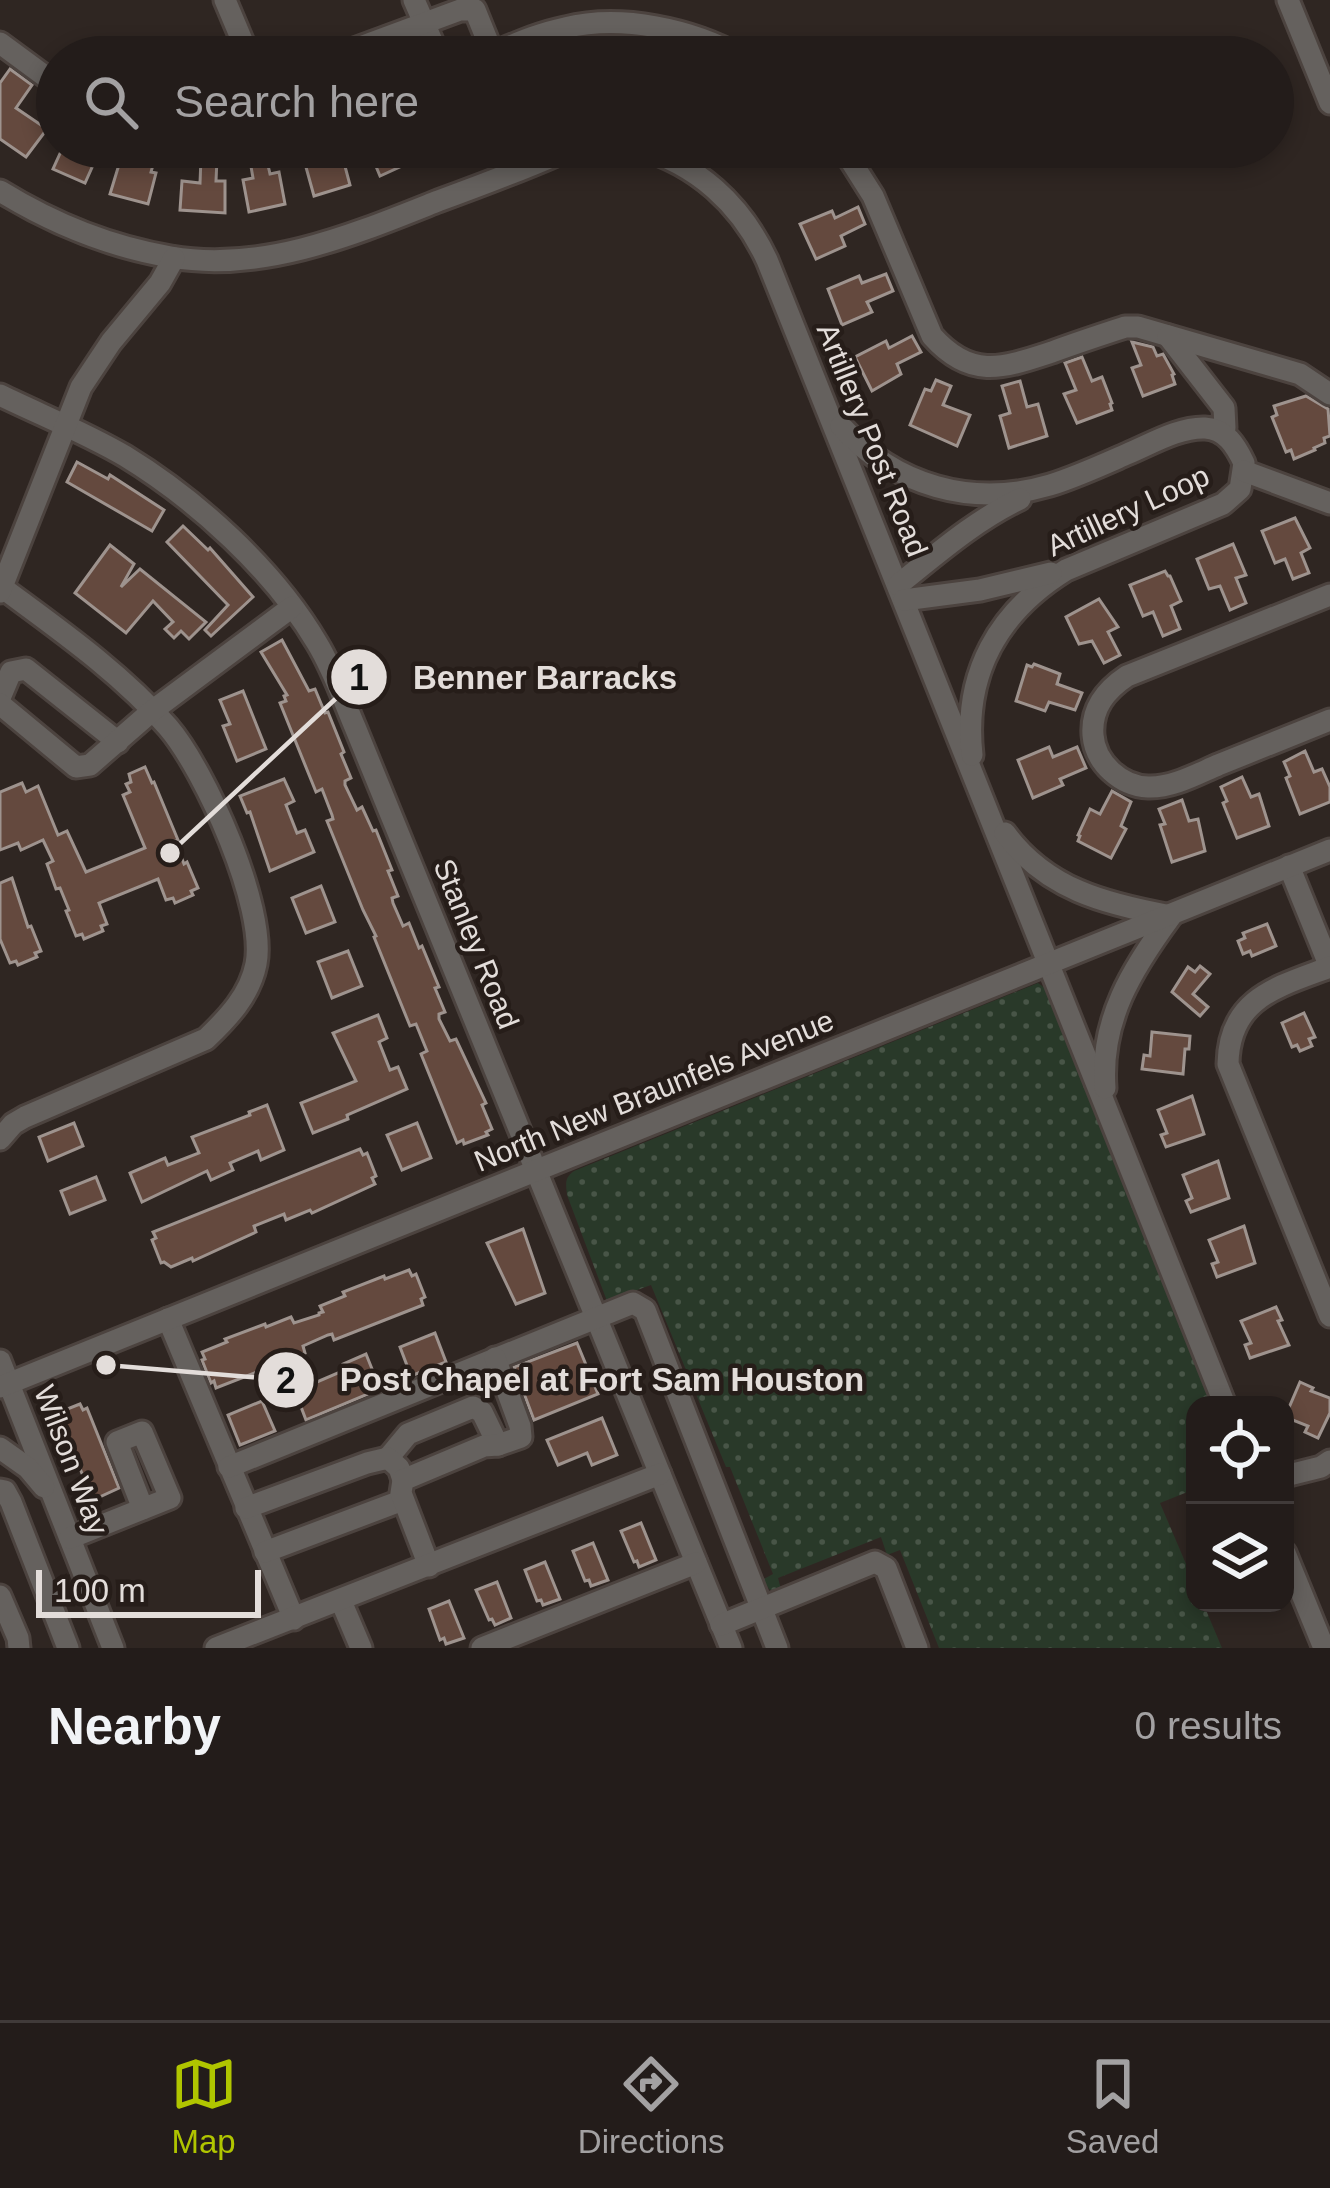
<!DOCTYPE html>
<style>
:root{--surface:#231c1a;--page:#2f2927;--text:#f1f3f6;--muted:#a3a1a2;--line:#403a39;--accent:#b0c500}
body{margin:0;font-family:Helvetica,sans-serif;background:var(--page);color:var(--text)}
.controls{position:absolute;right:36px;bottom:36px;display:grid;overflow:hidden;border-radius:24px;box-shadow:0 6px 18px #0003}
.controls button{width:108px;height:108px;display:grid;place-items:center;padding:0;border:0;border-bottom:3px solid var(--line);background:var(--surface);color:var(--text);font:60px sans-serif}
.scale{position:absolute;left:36px;bottom:30px;width:225px;box-sizing:border-box;padding-left:12px;border:6px solid #e3ddda;border-top:0;font-size:33px;line-height:42px;white-space:nowrap;color:#e3ddda;-webkit-text-stroke:9px #261d19;paint-order:stroke}
.list{margin:0;padding:0;list-style:none}
h2{display:flex;justify-content:space-between;align-items:center;height:156px;margin:0;padding:0 48px;font-size:51px}
h2 small{font-size:39px;font-weight:400;color:var(--muted)}
.icon{flex:none;width:66px;height:66px;fill:none;stroke:currentColor;stroke-width:2;stroke-linecap:round;stroke-linejoin:round}
.map{position:relative;flex:none;width:1330px;height:1648px;overflow:hidden}
.search{position:absolute;background:var(--surface);box-shadow:0 6px 18px #0003;left:36px;right:36px;top:36px;height:132px;display:flex;align-items:center;gap:30px;box-sizing:border-box;padding:0 42px;border-radius:66px;color:var(--muted);font-size:45px}
.sheet{height:372px;background:var(--surface)}
nav{display:flex;justify-content:space-around;align-items:center;box-sizing:border-box;height:168px;border-top:3px solid var(--line);background:var(--surface);font-size:33px;color:var(--muted)}
nav a{display:grid;justify-items:center;gap:6px}
nav .on{color:var(--accent)}
.map>svg:first-child{display:block}
.grass{fill:url(#grass-dots)}
.building{fill:#64493e;stroke:#9e938e;stroke-width:3}
.lines{fill:none;stroke-linecap:round;stroke-linejoin:round}
.minor-casing{stroke:#4c433f;stroke-width:27}
.minor{stroke:#65615e;stroke-width:21}
.labels{text-anchor:middle;stroke-width:9;stroke-linejoin:round;paint-order:stroke}
.street-label{font-size:30px;fill:#e3ddda;stroke:#261d19}
.leader{fill:none;stroke:#e3ddda;stroke-width:4.5}
.callout-dot{fill:#e3ddda;stroke:#261d19;stroke-width:4.5}
.mark-label{font-size:36px;text-anchor:middle;font-weight:bold;fill:#111}
.callout-label{font-size:33px;text-anchor:middle;font-weight:bold;fill:#e3ddda;stroke:#261d19;stroke-width:9;stroke-linejoin:round;paint-order:stroke}
</style>
<div class="map">
<svg width="1330" height="1648" viewBox="0 0 1330 1648">
<defs>
<pattern id="grass-dots" width="8" height="8" patternUnits="userSpaceOnUse" patternTransform="scale(3)"><rect width="8" height="8" fill="#293929"/><path d="M2 2h.1M6 6h.1" fill="none" stroke="#485547" stroke-width="1.8" stroke-linecap="round"/></pattern>
</defs>
<rect width="100%" height="100%" fill="#2f2622"/>
<path class="grass" d="M1038 983 1049 991 1216 1405H1195V1489L1160 1503 1195 1585V1603H1203L1222 1648H939L900 1550 887 1555 881 1537 778 1578 781 1589 770 1590 762 1580 773 1574 730 1467H726L651 1285 607 1301 567 1195C566 1184 564 1178 574 1171Z"/>
<g class="building">
<path d="M10 69 32 85 16 108 47 129 26 157 0 139V83Z"/>
<path d="M63 147H92L90 151 98 154 85 183 53 169Z"/>
<path d="M142 147H158L151 172 156 173 148 204 110 194 121 158 138 161Z"/>
<path d="M318 147H334L337 157 342 155 350 185 314 196 304 160 320 154Z"/>
<path d="M368 147H409L415 160 380 176Z"/>
<path d="M265 152 270 174 279 172 285 204 249 212 243 180 253 178 249 155Z"/>
<path d="M201 158 217 159 216 181H225V213L180 210 182 181 200 183Z"/>
<path d="M858 207 865 224 841 236 845 246 816 259 800 224 832 211 835 218Z"/>
<path d="M886 274 893 291 867 302 872 312 842 325 828 289 859 276 862 283Z"/>
<path d="M912 336 921 352 897 364 901 374 872 391 855 357 886 341 889 348Z"/>
<path d="M1132 342 1153 347 1157 356 1163 354 1174 374 1172 375 1175 384 1143 396 1132 368 1141 365Z"/>
<path d="M1082 357 1092 381 1102 377 1112 403 1110 404 1112 410 1077 423 1064 394 1076 390 1065 363Z"/>
<path d="M936 380 951 386 943 405 970 415 957 446 910 425 925 389 931 391Z"/>
<path d="M1020 381 1027 407 1038 404 1047 436 1009 448 1000 416 1010 413 1002 386Z"/>
<path d="M1306 396 1328 409 1330 436 1324 438 1325 443 1314 448 1315 450 1294 459 1291 450 1286 452 1272 417 1277 415 1274 406Z"/>
<path d="M77 462 108 479 110 475 164 510 152 531 67 482Z"/>
<path d="M1295 518 1310 548 1301 553 1309 573 1293 579 1285 559 1275 563 1262 531Z"/>
<path d="M183 526 208 550 210 548 253 597 211 636 205 630 228 605 167 542Z"/>
<path d="M1233 544 1246 575 1236 578 1246 603 1230 610 1220 586 1209 589 1197 559Z"/>
<path d="M110 545 134 564 121 587 140 569 206 622 189 639 181 631 174 638 165 629 173 622 153 601 126 633 75 593Z"/>
<path d="M1165 571 1168 576H1170L1181 601 1171 606 1180 629 1163 636 1153 612 1143 616 1130 585Z"/>
<path d="M1099 599 1118 627 1108 632 1120 655 1104 663 1092 641 1079 644 1066 617Z"/>
<path d="M282 640 309 691 315 689 325 713 328 712 344 752 341 754 351 778 345 781V785L357 810 362 807 373 831 376 830 392 870 388 871 398 896 392 898 393 903 403 926 409 923 419 948 422 946 439 987 435 988 445 1012 439 1014V1019L450 1041 456 1039 486 1103 482 1105 492 1129 486 1132 488 1135 464 1144 463 1140 457 1143 421 1054 427 1051 416 1024 410 1026 374 937 376 936 363 910 327 821 333 819 332 815 322 789 316 792 280 703 286 701 284 696 287 695 261 652Z"/>
<path d="M1034 664 1060 674 1057 684 1082 693 1075 710 1049 702 1045 711 1016 701 1027 665 1032 667Z"/>
<path d="M243 691 266 749 237 761 223 726 230 724 220 700Z"/>
<path d="M1049 747 1053 757 1077 747 1086 768 1060 779 1063 785 1033 798 1018 760Z"/>
<path d="M1305 751 1314 772 1322 769 1330 787V802L1300 814 1286 778 1290 776 1284 762Z"/>
<path d="M145 767 152 783 154 782 178 840 175 841 184 864 187 862 198 888 191 891 193 895 175 903 173 898 166 900 158 879 99 903 107 924 101 926 103 931 84 939 82 934 76 936 66 911 69 910 60 888 56 889 47 864 53 861 43 840 21 850 18 843 0 850V792L22 783 26 792 38 786 58 835 67 831 86 872 145 848 123 795 130 792 126 784 131 782 129 774Z"/>
<path d="M1242 777 1251 797 1259 794 1269 826 1237 838 1223 803 1227 801 1221 787Z"/>
<path d="M284 779 294 801 286 805 297 833 305 830 314 852 270 871 250 812 247 813 240 796Z"/>
<path d="M1112 791 1131 802 1121 826 1126 829 1111 858 1078 841 1080 836 1078 835 1090 809 1100 814Z"/>
<path d="M1182 800 1189 821 1198 819 1205 851 1172 862 1160 825 1165 824 1159 809Z"/>
<path d="M12 878 28 927 31 926 41 951 35 953 37 957 18 965 16 961 10 963 0 939V883Z"/>
<path d="M321 886 335 922 306 933 292 898Z"/>
<path d="M1267 924 1276 946 1252 956 1250 951 1243 954 1238 941 1245 938 1243 933Z"/>
<path d="M348 951 362 986 332 998 318 962Z"/>
<path d="M1200 966 1210 974 1193 994 1208 1007 1200 1016 1172 992 1188 967 1195 972Z"/>
<path d="M1304 1013 1315 1037 1309 1039 1312 1046 1300 1051 1297 1045 1292 1047 1282 1023Z"/>
<path d="M378 1015 387 1038 379 1042 390 1070 398 1067 407 1089 347 1115 348 1119 313 1133 301 1103 356 1081 333 1033Z"/>
<path d="M1152 1032 1190 1036 1189 1049H1185L1183 1074 1142 1069 1144 1055 1150 1056Z"/>
<path d="M1192 1096 1204 1134 1166 1147 1161 1135 1167 1133 1158 1110Z"/>
<path d="M267 1105 284 1150 261 1160 258 1151 230 1163 233 1170 211 1180 207 1171 142 1202 130 1173 165 1158 168 1165 199 1153 192 1137 250 1115 249 1112Z"/>
<path d="M74 1123 83 1146 48 1161 39 1137Z"/>
<path d="M417 1123 431 1158 402 1170 387 1135Z"/>
<path d="M360 1149 363 1155 367 1153 376 1176 372 1178 375 1184 312 1213 310 1210 286 1220 284 1214 254 1226 256 1232 193 1261 192 1258 171 1267 164 1262 161 1263 152 1240 156 1238 153 1232Z"/>
<path d="M1218 1161 1229 1198 1191 1212 1186 1201 1192 1198 1183 1175Z"/>
<path d="M96 1177 105 1200 70 1214 61 1191Z"/>
<path d="M1244 1226 1255 1263 1217 1277 1212 1264 1218 1262 1209 1240Z"/>
<path d="M523 1229 545 1293 516 1304 487 1243Z"/>
<path d="M409 1270 412 1276 416 1274 425 1297 421 1299 423 1305 334 1340 332 1334 328 1335 303 1346 305 1353 216 1388 214 1381 211 1383 202 1360 205 1359 202 1352 227 1342 225 1339 265 1324 266 1327 291 1317 294 1323 319 1315V1313L323 1312 320 1306 345 1296 343 1292 384 1276 385 1279Z"/>
<path d="M1276 1307 1282 1320 1278 1321 1289 1345 1250 1358 1245 1345 1251 1343 1241 1321Z"/>
<path d="M435 1333 446 1362 411 1376 400 1347Z"/>
<path d="M577 1343 598 1394 534 1420 514 1367Z"/>
<path d="M366 1354 380 1389 306 1420 292 1383 314 1374 317 1382 345 1370 343 1364Z"/>
<path d="M1300 1382 1313 1388 1311 1391 1330 1398V1413L1318 1438 1305 1432 1308 1426 1285 1417Z"/>
<path d="M262 1401 275 1431 240 1445 228 1415Z"/>
<path d="M80 1404 83 1410 87 1408 119 1488 93 1500 57 1413Z"/>
<path d="M602 1418 617 1455 592 1465 587 1453 558 1465 547 1440Z"/>
<path d="M641 1523 656 1560 639 1567 637 1561 634 1562 621 1531Z"/>
<path d="M593 1543 608 1580 591 1586 589 1580 585 1581 573 1551Z"/>
<path d="M545 1562 560 1599 543 1605 541 1600 537 1601 525 1570Z"/>
<path d="M497 1582 511 1618 495 1625 492 1619 489 1620 476 1590Z"/>
<path d="M449 1601 464 1638 446 1644 444 1638 440 1640 429 1609Z"/>
</g>
<g class="lines">
<defs>
<g id="minor">
<path d="M225 0 249 57"/>
<path d="M414 0 439 57"/>
<path d="M1288 0 1330 103"/>
<path d="M0 43 57 85"/>
<path d="M333 57 460 10H475L494 57"/>
<path d="M484 57C511 46 536 34 565 28 621 14 691 29 741 57"/>
<path d="M637 147C697 164 741 204 767 260L1225 1405"/>
<path d="M842 147 873 196 932 336C971 380 1003 368 1052 352 1076 343 1101 335 1125 327H1138L1300 374 1330 394"/>
<path d="M0 191C52 223 111 247 171 257 263 273 355 234 438 201 479 186 519 171 558 154L583 147"/>
<path d="M1168 336 1224 408 1225 428 1222 433"/>
<path d="M0 395C41 415 86 433 125 456 197 500 274 570 317 643 333 669 343 699 355 727L731 1648"/>
<path d="M841 426C895 486 972 508 1050 485 1076 477 1102 465 1127 454 1151 444 1179 427 1205 428 1226 429 1236 446 1244 463L1240 489 1223 504 1066 570C998 612 963 674 972 755"/>
<path d="M1244 471 1330 503"/>
<path d="M898 585C937 554 974 521 1020 499"/>
<path d="M0 586C58 629 120 672 168 727 205 770 267 908 256 964 250 995 228 1018 206 1039L25 1117 13 1124 0 1139"/>
<path d="M0 592 81 387 111 342 160 283 174 258"/>
<path d="M1330 595 1127 676C1106 690 1091 708 1093 735 1095 763 1121 786 1148 787 1172 788 1197 774 1218 765 1256 750 1293 735 1330 720"/>
<path d="M904 600 980 590 1051 573"/>
<path d="M0 698 11 672 26 669 118 742"/>
<path d="M0 704 76 767 90 765 152 711 292 607"/>
<path d="M1005 833C1046 889 1105 904 1171 916 1132 969 1100 1020 1105 1088"/>
<path d="M1289 866 1330 967"/>
<path d="M1330 967C1277 987 1229 998 1228 1064L1330 1316"/>
<path d="M168 1319 294 1619"/>
<path d="M0 1361 113 1648"/>
<path d="M0 1387 1330 850"/>
<path d="M0 1448 28 1468 44 1487"/>
<path d="M388 1458 408 1434 473 1407 482 1412 498 1445"/>
<path d="M229 1467 633 1303 645 1310 777 1648"/>
<path d="M1285 1476 1321 1467 1330 1461"/>
<path d="M0 1490 5 1491 11 1502 68 1648"/>
<path d="M246 1508 367 1463 388 1458 399 1468 403 1480"/>
<path d="M70 1538 170 1498 142 1432 117 1442 143 1509"/>
<path d="M265 1552 403 1500"/>
<path d="M1285 1553 1324 1648"/>
<path d="M429 1566 401 1493 403 1480 484 1446 498 1445 521 1437 520 1426 495 1358"/>
<path d="M0 1596 18 1638 19 1648"/>
<path d="M341 1601 361 1648"/>
<path d="M721 1625 875 1562 886 1568 917 1648"/>
<path d="M216 1648 660 1474"/>
<path d="M482 1648 696 1563"/>
</g>
</defs>
<use href="#minor" class="minor-casing"/>
<use href="#minor" class="minor"/>
</g>
<g class="labels">
<g class="street-label">
<text transform="translate(872 440) rotate(68)" y="10">Artillery Post Road</text>
<text transform="translate(1128 511) rotate(-25)" y="10">Artillery Loop</text>
<text transform="translate(476 944) rotate(68)" y="10">Stanley Road</text>
<text transform="translate(654 1091) rotate(-22)" y="10">North New Braunfels Avenue</text>
<text transform="translate(71 1460) rotate(69)" y="10">Wilson Way</text>
</g>
</g>
<path class="leader" d="M170 853L359 677M106 1365L286 1380"/>
<g class="callout-dot">
<circle cx="170" cy="853" r="12"/>
<circle cx="106" cy="1365" r="12"/>
<circle cx="359" cy="677" r="30"/>
<circle cx="286" cy="1380" r="30"/>
</g>
<g class="mark-label">
<text x="359" y="690">1</text>
<text x="286" y="1393">2</text>
</g>
<g class="callout-label">
<text x="545" y="689">Benner Barracks</text>
<text x="602" y="1391">Post Chapel at Fort Sam Houston</text>
</g>
</svg>
<div class="controls">
<button><svg class="icon" aria-label="locate" viewBox="0 0 24 24"><circle cx="12" cy="12" r="6"/><path d="M12 2v4M12 18v4M2 12h4M18 12h4"/></svg></button>
<button><svg class="icon" aria-label="layers" viewBox="0 0 24 24"><path d="M12 4l9 5-9 5-9-5zM3 14l9 5 9-5"/></svg></button>
</div>
<div class="scale">100 m</div>
<div class="search"><svg class="icon" aria-label="search" viewBox="0 0 24 24"><circle cx="10" cy="10" r="6"/><path d="M15 15l6 6"/></svg>Search here</div>
</div>
<section class="sheet">
<h2>Nearby<small>0 results</small></h2>
<ul class="list">
</ul>
</section>
<nav>
<a class="on"><svg class="icon" aria-label="map" viewBox="0 0 24 24"><path d="M3 6l6-2 6 2 6-2v14l-6 2-6-2-6 2zM9 4v14M15 6v14"/></svg>Map</a>
<a><svg class="icon" aria-label="directions" viewBox="0 0 24 24"><path d="M12 3l9 9-9 9-9-9zM9 14v-3h6M13 9l2 2-2 2"/></svg>Directions</a>
<a><svg class="icon" aria-label="saved" viewBox="0 0 24 24"><path d="M7 4h10v16l-5-4-5 4z"/></svg>Saved</a>
</nav>
